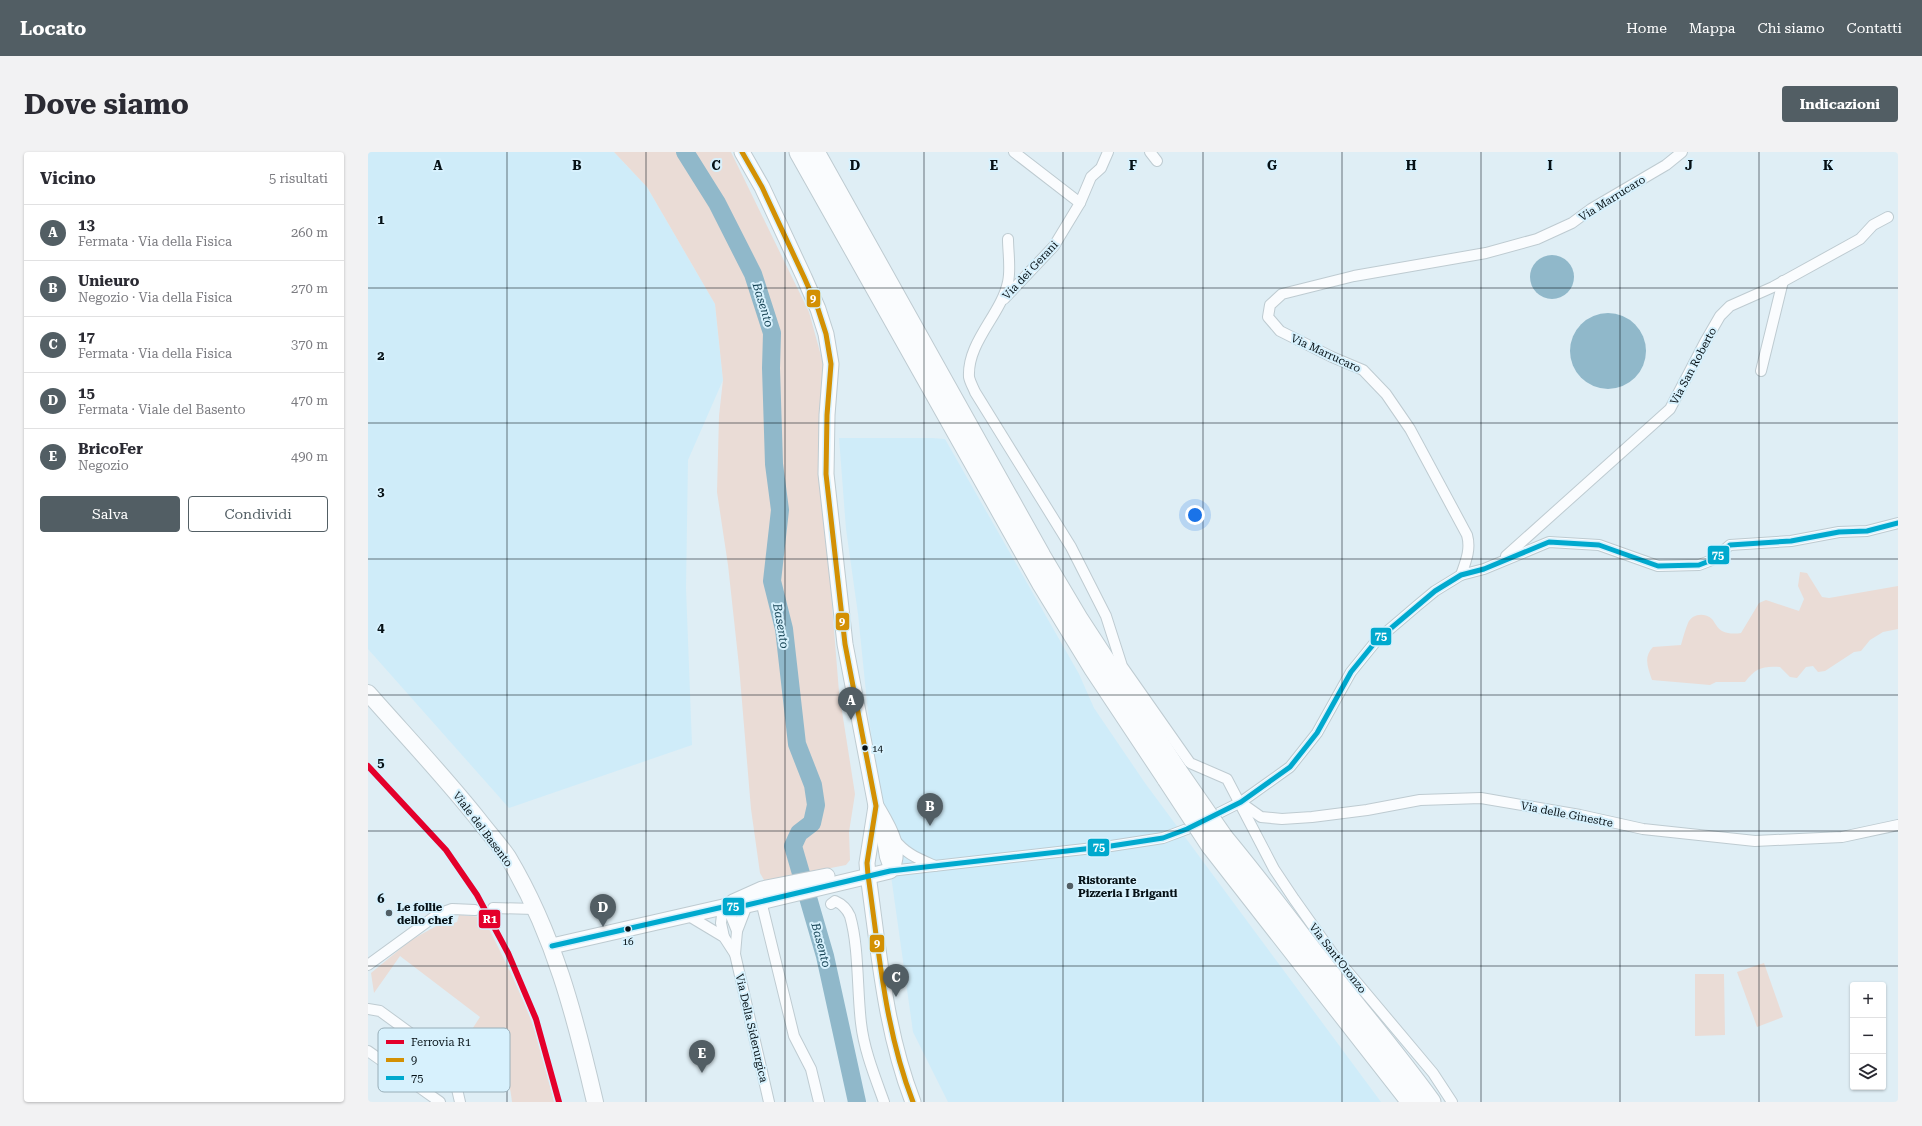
<!DOCTYPE html>
<html lang="it">
<meta charset="utf-8">
<style>
:root{--surface:#fff;--page:#f2f2f3;--text:#2b2b33;--muted:#7c7c81;--line:#e1e1e2;--accent:#525e64}
body{margin:0;font-family:"Roboto Serif",serif;background:var(--page);color:var(--text)}
.controls{position:absolute;right:12px;bottom:12px;display:grid;overflow:hidden;border-radius:4px;box-shadow:0 1px 3px #0004}
.controls button{width:36px;height:36px;display:grid;place-items:center;padding:0;border:0;border-bottom:1px solid var(--line);background:var(--surface);color:var(--text);font:20px sans-serif}
.you{position:absolute;left:827px;top:363px;width:14px;height:14px;margin:-10px;border:3px solid #fff;border-radius:50%;background:#1a73e8;box-shadow:0 0 0 6px #1a73e833}
.badge{display:grid;place-items:center;width:26px;height:26px;border-radius:50%;background:var(--accent);color:#fff;font-size:13px;font-weight:700}
.pin{position:absolute;translate:-50% -33px;filter:drop-shadow(0 1px 2px #0008)}
.pin::after{content:'';position:absolute;top:21px;width:14px;height:12px;background:inherit;clip-path:polygon(0 0,100% 0,50% 100%)}
.list{margin:0;padding:0;list-style:none}
h2{display:flex;justify-content:space-between;align-items:center;height:52px;margin:0;padding:0 16px;font-size:17px}
h2 small{font-size:13px;font-weight:400;color:var(--muted)}
.list li{display:grid;grid-template-columns:26px 1fr auto;gap:12px;align-items:center;box-sizing:border-box;height:56px;padding:0 16px;border-top:1px solid var(--line)}
.list b{display:block;font-size:15px;white-space:nowrap}
.list p{margin:0;font-size:13px;white-space:nowrap;color:var(--muted)}
.list em{font-size:13px;font-style:normal;color:var(--muted)}
.actions{display:flex;gap:8px;padding:12px 16px}
.actions a{flex:1;padding:9px 0;border:1px solid var(--accent);border-radius:4px;text-align:center;font-size:14px;color:var(--accent)}
.actions .main{background:var(--accent);color:#fff}
.icon{flex:none;width:22px;height:22px;fill:none;stroke:currentColor;stroke-width:2;stroke-linecap:round;stroke-linejoin:round}
.map{position:relative;flex:none;width:1530px;height:950px;overflow:hidden;border-radius:4px}
header{display:flex;align-items:center;gap:24px;box-sizing:border-box;height:56px;padding:0 20px;background:var(--accent);color:#fff}
header strong{font-size:19px}
nav{display:flex;gap:22px;margin-inline-start:auto;font-size:14px}
.intro{display:flex;align-items:center;justify-content:space-between;box-sizing:border-box;height:96px;padding:0 24px}
h1{margin:0;font-size:28px}
.button{padding:10px 18px;border-radius:4px;background:var(--accent);color:#fff;font-size:14px;font-weight:700}
main{display:flex;gap:24px;padding:0 24px}
aside{flex:1;background:var(--surface);border-radius:4px;box-shadow:0 1px 3px #0004}
.map>svg:first-child{display:block}
.built{fill:#cfecf9}
.green{fill:#eadcd6}
.water{fill:#90b8ca}
.lines{fill:none;stroke-linecap:round;stroke-linejoin:round}
.river{stroke:#90b8ca;stroke-width:18}
.street-tunnel{stroke:#becdd4;stroke-width:10;stroke-dasharray:10 5;stroke-linecap:butt}
.street-casing{stroke:#becbd1;stroke-width:12}
.secondary-casing{stroke:#becbd1;stroke-width:17}
.primary-casing{stroke:#becbd1;stroke-width:18}
.highway-casing{stroke:#becbd1;stroke-width:21}
.street{stroke:#fafcfe;stroke-width:10}
.secondary{stroke:#fafcfe;stroke-width:15}
.primary{stroke:#fafcfe;stroke-width:16}
.highway{stroke:#fafcfe;stroke-width:19}
.highway-bridge-casing{stroke:#becbd1;stroke-width:21;stroke-linecap:butt}
.highway-bridge{stroke:#fafcfe;stroke-width:19}
.bus-1-casing{stroke:#d7f1fd;stroke-width:8}
.bus-2-casing{stroke:#d7f1fd;stroke-width:8}
.bus-1{stroke:#d39003;stroke-width:5}
.bus-2{stroke:#00a9ce;stroke-width:5}
.rail-1-casing{stroke:#d7f1fd;stroke-width:9}
.rail-1{stroke:#e4002b;stroke-width:6}
.grid{fill:none;stroke:#061116;stroke-width:1;stroke-opacity:0.55}
.bus-dot{fill:#061116;stroke:#d7f1fd;stroke-width:1.5}
.poi-dot{fill:#525e64;stroke:#d7f1fd;stroke-width:1.5}
.labels{text-anchor:middle;stroke-width:4;stroke-linejoin:round;paint-order:stroke}
.bus-label{font-size:10px;fill:#061116;stroke:#d7f1fd;text-anchor:start}
.street-label{font-size:11px;fill:#061116;stroke:#d7f1fd}
.poi-label{font-size:11px;font-weight:bold;fill:#061116;stroke:#d7f1fd;text-anchor:start}
.water-label{font-size:12px;font-style:italic;fill:#184556;stroke:#d7f1fd}
.key{fill:#d7f1fd;stroke:#98aeb8;stroke-width:1}
.key-label{font-size:11px;fill:#061116}
.grid-label{font-size:13px;text-anchor:middle;font-weight:bold;fill:#061116;stroke:#d7f1fd;stroke-width:4;stroke-linejoin:round;paint-order:stroke}
.line-badge{stroke:#d7f1fd;stroke-width:1.5}
.badge-label{font-size:11px;text-anchor:middle;font-weight:bold;fill:#fff}
</style>
<header>
<strong>Locato</strong>
<nav><a>Home</a><a>Mappa</a><a>Chi siamo</a><a>Contatti</a></nav>
</header>
<div class="intro"><h1>Dove siamo</h1><a class="button">Indicazioni</a></div>
<main>
<aside>
<h2>Vicino<small>5 risultati</small></h2>
<ul class="list">
<li><span class="badge">A</span><div><b>13</b><p>Fermata · Via della Fisica</p></div><em>260 m</em></li>
<li><span class="badge">B</span><div><b>Unieuro</b><p>Negozio · Via della Fisica</p></div><em>270 m</em></li>
<li><span class="badge">C</span><div><b>17</b><p>Fermata · Via della Fisica</p></div><em>370 m</em></li>
<li><span class="badge">D</span><div><b>15</b><p>Fermata · Viale del Basento</p></div><em>470 m</em></li>
<li><span class="badge">E</span><div><b>BricoFer</b><p>Negozio</p></div><em>490 m</em></li>
</ul>
<div class="actions"><a class="main">Salva</a><a>Condividi</a></div>
</aside>
<div class="map">
<svg width="1530" height="950" viewBox="0 0 1530 950">
<rect width="100%" height="100%" fill="#dfeef5"/>
<g class="built">
<path d="M0 0H246L279 35 347 152 355 228 320 308 318 436 324 593 141 656 0 497Z"/>
<path d="M471 286H564L577 287 711 522 726 556 777 631 1013 950H580L545 880 500 560 490 462 478 377Z"/>
</g>
<g class="green">
<path d="M246 0H363L441 160 455 211V242L459 391 471 540 487 642 481 680 482 708 478 713 407 727 396 728 392 721 383 657 371 514 360 413 349 340 351 264 355 228 347 152 279 35Z"/>
<path d="M1432 420 1439 421 1454 445 1461 446 1530 434V477L1515 480 1502 488 1493 499 1486 500 1457 519 1450 520 1445 514 1438 515 1429 526 1422 525 1412 515C1394 514 1388 516 1377 530H1348L1342 533 1284 528C1280 516 1275 505 1285 495L1313 493C1315 486 1317 478 1320 471 1324 462 1336 460 1344 467 1347 471 1350 477 1354 479 1360 482 1367 482 1373 481L1391 451 1398 448 1431 459 1436 447 1430 434Z"/>
<path d="M91 763 114 765 118 771C138 810 157 849 171 890 177 909 181 930 186 950H144C142 934 140 918 125 909L93 907 88 902 112 865 32 804 6 841 3 821 43 788 72 772 77 774 89 770Z"/>
<path d="M1396 811 1415 865 1389 875 1369 820Z"/>
<path d="M1327 822H1356L1357 883 1327 884Z"/>
</g>
<g class="water">
<circle cx="1184" cy="125" r="22"/>
<circle cx="1240" cy="199" r="38"/>
</g>
<g class="lines">
<path class="river" d="M317 0 349 51 385 122 404 181 403 216 406 312 412 358 404 429 416 477 429 592 445 633 448 653 444 671 431 681 425 694 457 804 489 950"/>
<path class="street-tunnel" d="M107 758 125 756"/>
<defs>
<g id="street">
<path d="M646 0 712 51"/>
<path d="M782 0 789 9"/>
<path d="M640 87C640 100 643 117 640 130 633 163 599 190 601 225 602 230 605 235 607 240L703 395 738 464 754 514 822 611 859 627 906 717 926 747 965 802 1065 921 1084 950"/>
<path d="M636 147 686 94 712 51 723 25 733 16 740 0"/>
<path d="M1393 219 1415 129"/>
<path d="M1138 404 1302 257 1337 190 1352 164 1362 154 1405 135 1492 87 1505 73 1520 65"/>
<path d="M1093 423C1098 409 1103 397 1099 383L1042 277 1018 242 995 218 964 205 912 179 900 165 902 153 914 142 986 124 1118 101 1169 87 1204 71 1223 57 1298 13 1314 0"/>
<path d="M876 653 893 665 914 667 944 665 999 658 1052 648 1113 646 1212 663 1275 677 1387 689 1474 685 1530 673"/>
<path d="M510 664 517 705 522 719 743 694 795 686 819 677 873 650 922 615 949 581 983 520 1009 488 1050 453 1067 439 1093 423 1116 417 1181 390 1231 393 1290 414 1331 413 1344 408 1362 393 1423 389 1471 380 1499 379 1530 371"/>
<path d="M526 687C538 702 549 706 567 714"/>
<path d="M393 749 426 884 443 917 451 950"/>
<path d="M463 752 467 749C474 752 479 757 482 764 491 795 489 838 493 871 496 898 507 925 516 950"/>
<path d="M379 753 369 779 367 802 401 950"/>
<path d="M355 755 353 771 356 785"/>
<path d="M355 755 363 764 369 779"/>
<path d="M125 756 167 757"/>
<path d="M321 764 356 785 367 802"/>
<path d="M0 813 70 762 84 757 107 758"/>
<path d="M0 857 12 859 79 908 86 924 92 950"/>
<path d="M0 899 72 950"/>
</g>
<g id="secondary">
<path d="M374 0 394 35 436 125 450 157 458 182 463 212 459 263 458 322 477 492 508 654 499 711 500 723C511 800 517 878 545 950"/>
<path d="M365 750 394 737 459 724"/>
<path d="M184 794 355 755 379 753 522 719C536 698 519 673 508 654"/>
</g>
<path id="primary" d="M0 541C37 583 75 623 110 667 120 680 131 692 140 705 186 782 207 864 227 950"/>
<g id="highway">
<path d="M431 0 674 432 726 517 799 627"/>
<path d="M447 0 673 404 711 468 810 620"/>
<path d="M855 685C890 727 923 771 956 814 992 859 1029 903 1063 950"/>
<path d="M843 694 1043 950"/>
</g>
</defs>
<use href="#street" class="street-casing"/>
<use href="#secondary" class="secondary-casing"/>
<use href="#primary" class="primary-casing"/>
<use href="#highway" class="highway-casing"/>
<use href="#street" class="street"/>
<use href="#secondary" class="secondary"/>
<use href="#primary" class="primary"/>
<use href="#highway" class="highway"/>
<defs>
<g id="highway-bridge">
<path d="M810 620 855 685"/>
<path d="M799 627 843 694"/>
</g>
</defs>
<use href="#highway-bridge" class="highway-bridge-casing"/>
<use href="#highway-bridge" class="highway-bridge"/>
<defs>
<path id="bus-1" d="M374 0 394 35 436 125 450 157 458 182 463 212 459 263 458 322 477 492 508 654 499 711 500 723C511 800 517 878 545 950"/>
<path id="bus-2" d="M184 794 355 755 379 753 522 719 743 694 795 686 819 677 873 650 922 615 949 581 983 520 1009 488 1067 439 1093 423 1116 417 1181 390 1231 393 1290 414 1331 413 1344 408 1362 393 1423 389 1471 380 1499 379 1530 371"/>
</defs>
<use href="#bus-1" class="bus-1-casing"/>
<use href="#bus-2" class="bus-2-casing"/>
<use href="#bus-1" class="bus-1"/>
<use href="#bus-2" class="bus-2"/>
<defs>
<path id="rail-1" d="M0 614 78 698 109 743 140 801 168 867 191 950"/>
</defs>
<use href="#rail-1" class="rail-1-casing"/>
<use href="#rail-1" class="rail-1"/>
</g>
<path class="grid" d="M139 0V950M278 0V950M417 0V950M556 0V950M695 0V950M835 0V950M974 0V950M1113 0V950M1252 0V950M1391 0V950M0 136H1530M0 271H1530M0 407H1530M0 543H1530M0 679H1530M0 814H1530"/>
<g class="bus-dot">
<circle cx="497" cy="596" r="3.5"/>
<circle cx="260" cy="777" r="3.5"/>
</g>
<g class="poi-dot">
<circle cx="702" cy="734" r="4"/>
<circle cx="21" cy="761" r="4"/>
</g>
<g class="labels">
<g class="bus-label">
<text x="504" y="600">14</text>
<text x="260" y="793" text-anchor="middle">16</text>
</g>
<g class="street-label">
<text transform="translate(1244 46) rotate(-32)" y="4">Via Marrucaro</text>
<text transform="translate(662 118) rotate(-47)" y="4">Via dei Gerani</text>
<text transform="translate(958 201) rotate(25)" y="4">Via Marrucaro</text>
<text transform="translate(1325 214) rotate(-62)" y="4">Via San Roberto</text>
<text transform="translate(1199 662) rotate(11)" y="4">Via delle Ginestre</text>
<text transform="translate(115 677) rotate(53)" y="4">Viale del Basento</text>
<text transform="translate(970 806) rotate(52)" y="4">Via Sant'Oronzo</text>
<text transform="translate(384 876) rotate(77)" y="4">Via Della Siderurgica</text>
</g>
<g class="poi-label">
<text x="710" y="732">Ristorante<tspan x="710" dy="13">Pizzeria I Briganti</tspan></text>
<text x="29" y="759">Le follie<tspan x="29" dy="13">dello chef</tspan></text>
</g>
<g class="water-label">
<text transform="translate(395 153) rotate(73)" y="4">Basento</text>
<text transform="translate(413 474) rotate(80)" y="4">Basento</text>
<text transform="translate(453 793) rotate(75)" y="4">Basento</text>
</g>
</g>
<rect x="10" y="876" width="132" height="64" rx="6" class="key"/>
<rect x="18" y="888" width="18" height="4" fill="#e4002b"/>
<rect x="18" y="906" width="18" height="4" fill="#d39003"/>
<rect x="18" y="924" width="18" height="4" fill="#00a9ce"/>
<g class="key-label">
<text x="43" y="894">Ferrovia R1</text>
<text x="43" y="912">9</text>
<text x="43" y="930">75</text>
</g>
<g class="grid-label">
<text x="70" y="18">A</text>
<text x="209" y="18">B</text>
<text x="348" y="18">C</text>
<text x="487" y="18">D</text>
<text x="626" y="18">E</text>
<text x="765" y="18">F</text>
<text x="904" y="18">G</text>
<text x="1043" y="18">H</text>
<text x="1182" y="18">I</text>
<text x="1321" y="18">J</text>
<text x="1460" y="18">K</text>
<text x="13" y="72">1</text>
<text x="13" y="208">2</text>
<text x="13" y="344">3</text>
<text x="13" y="480">4</text>
<text x="13" y="615">5</text>
<text x="13" y="751">6</text>
</g>
<g class="line-badge">
<rect x="438" y="137" width="15" height="19" rx="4" fill="#d39003"/>
<rect x="1339" y="393" width="23" height="20" rx="4" fill="#00a9ce"/>
<rect x="467" y="460" width="15" height="19" rx="4" fill="#d39003"/>
<rect x="1002" y="475" width="22" height="19" rx="4" fill="#00a9ce"/>
<rect x="719" y="686" width="23" height="19" rx="4" fill="#00a9ce"/>
<rect x="354" y="745" width="23" height="19" rx="4" fill="#00a9ce"/>
<rect x="110" y="757" width="23" height="20" rx="4" fill="#e4002b"/>
<rect x="501" y="782" width="16" height="19" rx="4" fill="#d39003"/>
</g>
<g class="badge-label">
<text x="445" y="150">9</text>
<text x="1350" y="407">75</text>
<text x="474" y="473">9</text>
<text x="1013" y="488">75</text>
<text x="731" y="699">75</text>
<text x="365" y="758">75</text>
<text x="122" y="771">R1</text>
<text x="509" y="795">9</text>
</g>
</svg>
<div class="controls">
<button>+</button>
<button>−</button>
<button><svg class="icon" aria-label="layers" viewBox="0 0 24 24"><path d="M12 4l9 5-9 5-9-5zM3 14l9 5 9-5"/></svg></button>
</div>
<div class="you"></div>
<div class="pin badge" style="left:483px;top:568px">A</div>
<div class="pin badge" style="left:562px;top:674px">B</div>
<div class="pin badge" style="left:528px;top:845px">C</div>
<div class="pin badge" style="left:235px;top:775px">D</div>
<div class="pin badge" style="left:334px;top:921px">E</div>
</div>
</main>
